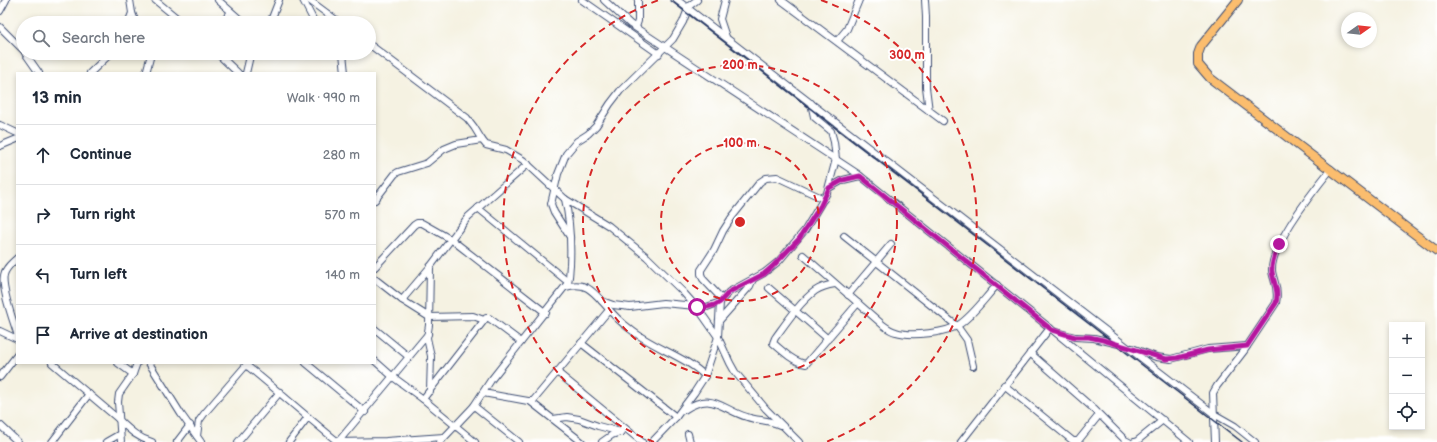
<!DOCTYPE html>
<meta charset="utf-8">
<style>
:root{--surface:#fff;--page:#f2f2f3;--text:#1f2937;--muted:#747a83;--line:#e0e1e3}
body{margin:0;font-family:"Balsamiq Sans",sans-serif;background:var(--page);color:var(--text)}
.controls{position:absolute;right:12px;bottom:12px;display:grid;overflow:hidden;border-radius:0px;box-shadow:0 2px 6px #0003}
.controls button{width:36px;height:36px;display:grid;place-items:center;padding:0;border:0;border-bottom:1px solid var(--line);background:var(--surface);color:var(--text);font:20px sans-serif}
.compass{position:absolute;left:1341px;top:12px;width:36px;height:36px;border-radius:50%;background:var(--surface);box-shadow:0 2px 6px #0003;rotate:75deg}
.stop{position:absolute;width:12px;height:12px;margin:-9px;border:3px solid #b5179e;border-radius:50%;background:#fff}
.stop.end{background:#b5179e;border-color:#fff;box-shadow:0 1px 4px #0008}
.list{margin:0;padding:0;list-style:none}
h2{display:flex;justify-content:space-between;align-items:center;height:52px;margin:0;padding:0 16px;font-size:17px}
h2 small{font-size:13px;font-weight:400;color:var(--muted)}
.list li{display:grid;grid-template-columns:26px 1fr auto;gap:12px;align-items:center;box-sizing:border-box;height:60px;padding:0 16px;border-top:1px solid var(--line)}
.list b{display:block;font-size:15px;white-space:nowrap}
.list em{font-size:13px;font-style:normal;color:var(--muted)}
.icon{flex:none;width:22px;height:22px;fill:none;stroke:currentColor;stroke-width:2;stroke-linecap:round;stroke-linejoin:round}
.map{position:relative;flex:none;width:1437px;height:442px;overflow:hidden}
.search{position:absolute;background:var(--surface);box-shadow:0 2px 6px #0003;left:16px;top:16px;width:360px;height:44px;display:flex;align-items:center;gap:10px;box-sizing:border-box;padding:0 14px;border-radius:22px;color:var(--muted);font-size:15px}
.panel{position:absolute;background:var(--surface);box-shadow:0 2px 6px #0003;left:16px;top:72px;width:360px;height:292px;border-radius:0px}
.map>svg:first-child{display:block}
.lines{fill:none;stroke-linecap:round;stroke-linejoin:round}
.minor-casing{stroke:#3c4c72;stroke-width:8}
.major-casing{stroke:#3c4c72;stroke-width:10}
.minor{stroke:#fff;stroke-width:6}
.major{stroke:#fbbd6e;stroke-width:8}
.rail{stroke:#1b2f5e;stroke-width:1.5}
.route{stroke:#b5179e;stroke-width:5}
.ring{fill:none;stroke:#d62828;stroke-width:2;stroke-dasharray:7 5}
.centre{fill:#d62828;stroke:#fff;stroke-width:2}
.ring-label{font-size:12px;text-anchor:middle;font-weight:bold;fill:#d62828;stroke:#fff;stroke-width:4;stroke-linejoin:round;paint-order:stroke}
</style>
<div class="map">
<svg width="1437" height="442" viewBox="0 0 1437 442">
<rect width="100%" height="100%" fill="#fff"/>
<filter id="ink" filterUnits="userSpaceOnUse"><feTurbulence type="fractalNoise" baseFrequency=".025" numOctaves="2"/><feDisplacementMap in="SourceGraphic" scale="8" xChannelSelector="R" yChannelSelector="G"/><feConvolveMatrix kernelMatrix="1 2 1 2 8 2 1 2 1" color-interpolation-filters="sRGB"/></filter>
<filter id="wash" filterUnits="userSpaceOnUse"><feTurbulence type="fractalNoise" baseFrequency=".012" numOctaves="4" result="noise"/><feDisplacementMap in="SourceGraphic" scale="16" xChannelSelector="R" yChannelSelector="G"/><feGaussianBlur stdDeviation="0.9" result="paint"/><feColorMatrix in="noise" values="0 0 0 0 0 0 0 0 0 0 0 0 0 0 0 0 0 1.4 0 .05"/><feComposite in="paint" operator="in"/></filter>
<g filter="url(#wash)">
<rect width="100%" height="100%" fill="#f5f2e2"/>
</g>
<g filter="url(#ink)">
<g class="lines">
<defs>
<g id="minor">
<path d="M130 0 132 13 136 23"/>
<path d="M155 0 183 23"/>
<path d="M218 0 244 23"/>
<path d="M303 0 315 23"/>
<path d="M309 0 340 23"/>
<path d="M582 0 659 54"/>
<path d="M604 0 630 24 858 174 1050 328 1189 442"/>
<path d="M677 0 1214 414 1235 426 1255 442"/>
<path d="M725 0 720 19 726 37"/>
<path d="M781 0 943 121"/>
<path d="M925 0 926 17V87L929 111"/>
<path d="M0 11 6 0"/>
<path d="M128 23 132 13"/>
<path d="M222 23 231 12"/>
<path d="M270 23 279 0"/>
<path d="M0 27 23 50"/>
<path d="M636 27 638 21V0"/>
<path d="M837 41 847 29 859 0"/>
<path d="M369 44 467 118 474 127 482 140 486 145 506 150 523 160 565 199 609 226 647 257 683 292 699 310 718 337 730 363 735 372 766 409 799 442"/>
<path d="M25 53 39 73"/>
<path d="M217 53 238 73"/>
<path d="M343 53 345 73"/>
<path d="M90 73 111 53"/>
<path d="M146 73 150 58 149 53"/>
<path d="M246 73 250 56 252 53"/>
<path d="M0 125 17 133"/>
<path d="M0 146 17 139"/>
<path d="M829 188 843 180 860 176"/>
<path d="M375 200 395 174 398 172 427 163 444 149 456 144 482 140"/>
<path d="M478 208 568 282"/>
<path d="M844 236 957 326 967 340 973 366"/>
<path d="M570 237 554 212 551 204 558 174 566 154 577 141 588 134 596 126 610 104 620 91 673 39 683 22 689 6 697 0"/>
<path d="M803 255 883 325C887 328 891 331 896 332 911 337 947 333 960 324 974 314 985 298 997 285"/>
<path d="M17 258C12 263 5 268 4 275 1 288 13 320 17 333"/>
<path d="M375 267 414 225 417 223H422L452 240 546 313"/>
<path d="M430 267 429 325 427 338 431 356 430 391"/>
<path d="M375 279 402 300 429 317 473 316 484 320"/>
<path d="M835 284C828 285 821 287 815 291 800 302 786 323 775 338L773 343C782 351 794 362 806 364L858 303"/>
<path d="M566 287C587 280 595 294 608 308 614 316 622 323 630 329 653 348 685 356 705 376"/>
<path d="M769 288 828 339"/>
<path d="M848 295 891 244"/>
<path d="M722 299 703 279 701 274V270L714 250 723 231 732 217 760 182 766 178 777 177 824 199"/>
<path d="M402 300 430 267 468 217 528 164"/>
<path d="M602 301 613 305 630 307 663 303 707 307 720 302"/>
<path d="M719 321 750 286 753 279"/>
<path d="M375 329 409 357"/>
<path d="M0 331 17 339"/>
<path d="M1056 332 1075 337 1094 338 1123 345"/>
<path d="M581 343 676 417"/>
<path d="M1132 348 1156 357 1171 359 1208 349 1247 346"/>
<path d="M1030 353 1095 410 1125 440 1129 442"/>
<path d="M375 361 393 377 423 399 475 442"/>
<path d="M52 363C71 379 90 395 110 412 125 424 132 436 152 442"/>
<path d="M118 363 133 374"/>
<path d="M149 363 181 414 201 442"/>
<path d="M306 363 365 412"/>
<path d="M246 365C277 390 307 417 338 442L386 441 444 437"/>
<path d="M557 372 642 442"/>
<path d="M0 377 17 355"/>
<path d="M1004 385 1073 441H1078L1099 415"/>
<path d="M483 393 528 401H533L609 310"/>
<path d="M423 399 486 318H489L521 342"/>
<path d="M531 402 582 442"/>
<path d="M474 406 519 442"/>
<path d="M684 410C714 391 720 409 747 417 759 421 767 419 780 425"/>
<path d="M553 419 567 417 579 419 598 426 621 432"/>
<path d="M0 425 18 442"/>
<path d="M688 434 690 442"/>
<path d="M197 436 199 421 204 414 248 363"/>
<path d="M52 442 89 394"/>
<path d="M106 442 120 434"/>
<path d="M121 442 118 402 119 394 133 374 137 363"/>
<path d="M177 442 190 425"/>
<path d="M238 442 280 392"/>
<path d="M289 442 308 417"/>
<path d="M338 442 428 334"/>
<path d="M440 442 474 406 491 380 567 284C570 279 569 272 570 265 571 243 570 221 565 199"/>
<path d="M602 442 612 435 620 432"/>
<path d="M652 442 676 417 694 393 705 376 718 337 720 302 729 292 764 273 779 261 805 230 827 193 836 159 834 142 831 131 814 117 811 103"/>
<path d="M961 442 1050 328"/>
<path d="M1134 442 1137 441 1163 420"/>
<path d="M1215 442 1213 393 1217 386 1244 351 1276 303C1278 294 1277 288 1274 279 1273 276 1272 273 1272 270 1271 244 1314 190 1331 169"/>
</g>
<path id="major" d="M1238 0 1201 46 1198 54V64L1210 78 1437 251"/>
</defs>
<use href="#minor" class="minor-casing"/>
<use href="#major" class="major-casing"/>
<use href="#minor" class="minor"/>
<use href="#major" class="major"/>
<path class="rail" d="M670 0 1242 442"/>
</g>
</g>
<g class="lines" filter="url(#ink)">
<path class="route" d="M697 307H707L715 305 720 302 729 292 764 274 772 267 799 239 821 205 829 188 843 180 860 176 1052 330 1075 337H1089L1103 340 1166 359 1177 358 1208 350 1247 346 1276 303C1279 289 1274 285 1272 272 1271 263 1276 251 1279 244"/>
</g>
<g class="ring">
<circle cx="740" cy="222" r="79"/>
<circle cx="740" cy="222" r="157"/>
<path d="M654 442A236 236 0 0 1 659 0M821 0A236 236 0 0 1 826 442"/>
</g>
<circle cx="740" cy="222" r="6" class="centre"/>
<g class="ring-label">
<text x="907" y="59">300 m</text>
<text x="740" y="69">200 m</text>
<text x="740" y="147">100 m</text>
</g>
</svg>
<div class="controls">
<button>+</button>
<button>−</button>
<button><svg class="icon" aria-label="locate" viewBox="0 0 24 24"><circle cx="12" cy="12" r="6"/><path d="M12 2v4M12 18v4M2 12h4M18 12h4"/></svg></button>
</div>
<svg class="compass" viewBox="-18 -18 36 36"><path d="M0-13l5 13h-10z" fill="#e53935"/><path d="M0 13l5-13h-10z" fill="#747a83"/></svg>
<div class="stop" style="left:697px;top:307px"></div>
<div class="stop end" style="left:1279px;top:244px"></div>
<div class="search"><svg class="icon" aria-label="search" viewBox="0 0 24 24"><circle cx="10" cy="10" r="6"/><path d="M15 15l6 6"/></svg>Search here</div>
<section class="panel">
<h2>13 min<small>Walk · 990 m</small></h2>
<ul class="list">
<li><svg class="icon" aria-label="ahead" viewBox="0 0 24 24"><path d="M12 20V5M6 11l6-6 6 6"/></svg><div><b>Continue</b></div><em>280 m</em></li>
<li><svg class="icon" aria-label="right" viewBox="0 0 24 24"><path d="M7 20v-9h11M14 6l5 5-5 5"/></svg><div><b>Turn right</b></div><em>570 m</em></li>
<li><svg class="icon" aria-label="left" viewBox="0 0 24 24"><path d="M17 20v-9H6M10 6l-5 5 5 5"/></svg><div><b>Turn left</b></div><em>140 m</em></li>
<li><svg class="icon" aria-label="arrive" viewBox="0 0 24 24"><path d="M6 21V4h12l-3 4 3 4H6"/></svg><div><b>Arrive at destination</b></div></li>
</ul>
</section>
</div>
